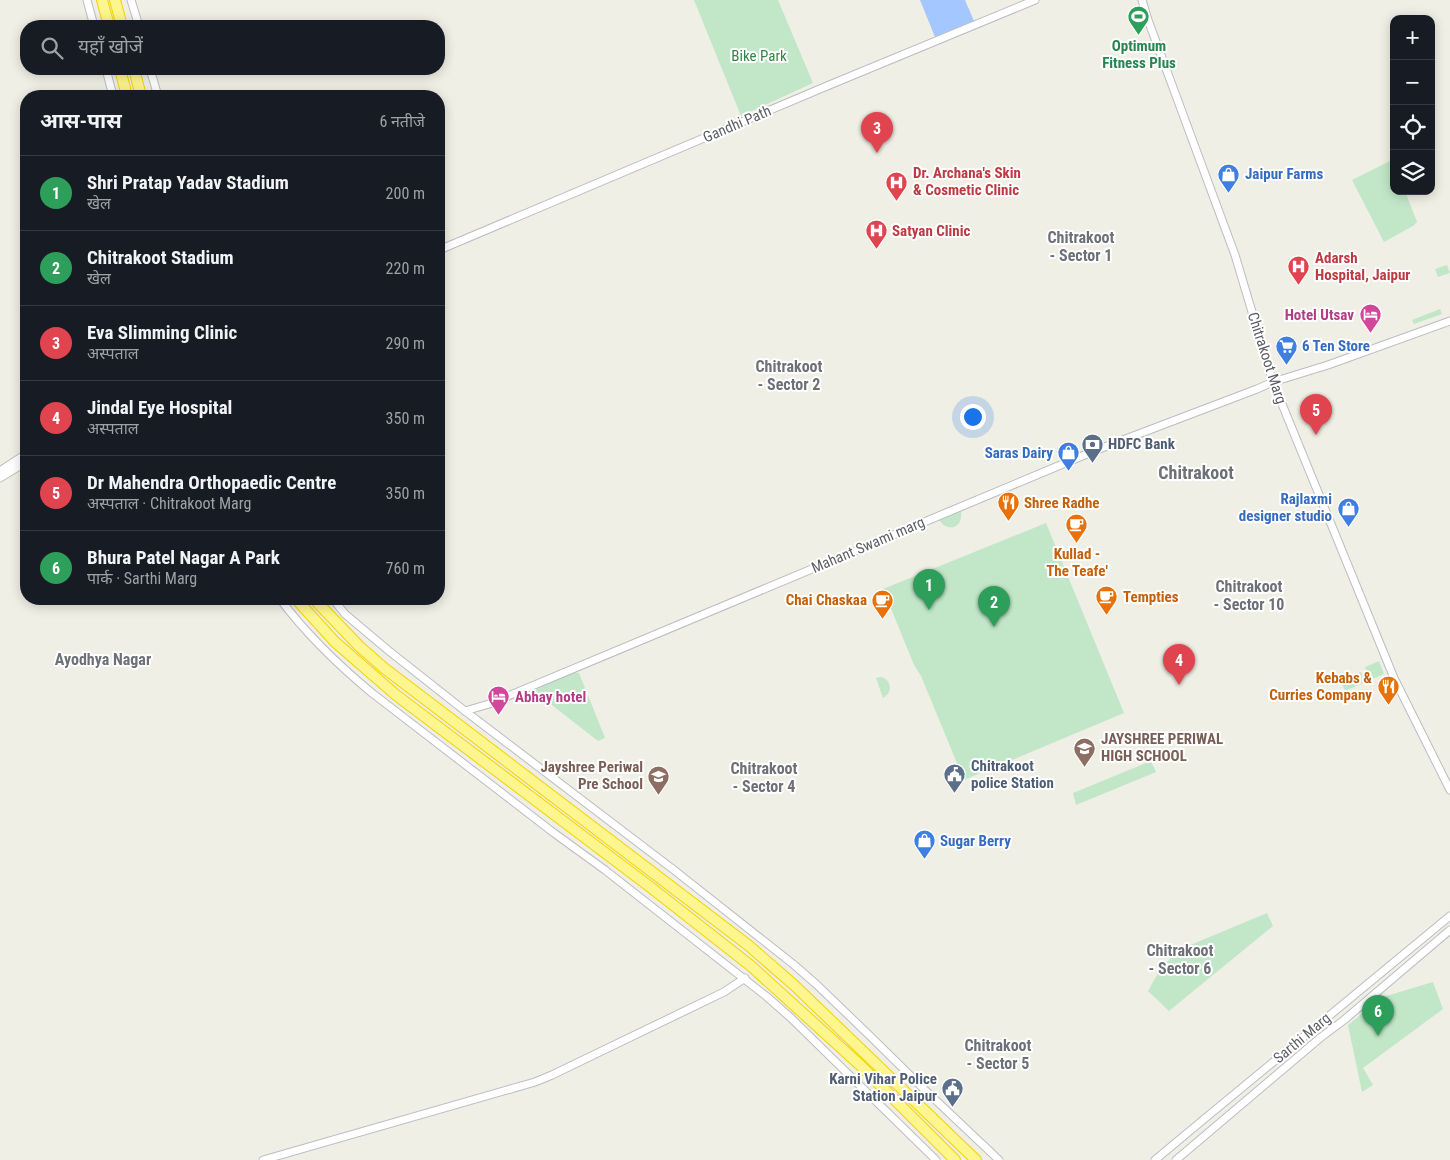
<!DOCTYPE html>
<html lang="hi">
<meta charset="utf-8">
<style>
:root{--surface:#171b24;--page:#20242c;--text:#f1f3f6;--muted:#9ea1a6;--line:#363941;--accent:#ea5f30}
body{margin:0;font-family:"Roboto Condensed","Noto Sans Devanagari",sans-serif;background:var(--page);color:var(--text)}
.controls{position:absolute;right:15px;top:15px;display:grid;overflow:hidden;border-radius:10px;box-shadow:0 2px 12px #0003}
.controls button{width:45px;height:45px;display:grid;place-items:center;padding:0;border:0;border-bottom:1px solid var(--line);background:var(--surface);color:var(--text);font:25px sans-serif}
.you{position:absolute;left:972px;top:416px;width:18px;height:18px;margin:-12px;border:4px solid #fff;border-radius:50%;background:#1a73e8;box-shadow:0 0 0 8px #1a73e833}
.badge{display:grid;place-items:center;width:32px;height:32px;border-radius:50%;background:var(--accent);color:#fff;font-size:16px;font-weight:700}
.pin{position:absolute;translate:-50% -41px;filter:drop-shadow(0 1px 2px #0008)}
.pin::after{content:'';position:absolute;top:26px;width:18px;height:15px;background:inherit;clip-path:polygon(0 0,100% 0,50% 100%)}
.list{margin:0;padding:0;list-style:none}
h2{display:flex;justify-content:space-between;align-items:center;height:65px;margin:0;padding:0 20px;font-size:21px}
h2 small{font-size:16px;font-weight:400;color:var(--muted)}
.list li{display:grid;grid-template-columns:32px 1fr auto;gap:15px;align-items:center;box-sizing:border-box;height:75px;padding:0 20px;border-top:1px solid var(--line)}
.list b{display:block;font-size:19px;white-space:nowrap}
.list p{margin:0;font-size:16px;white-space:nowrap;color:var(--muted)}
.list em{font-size:16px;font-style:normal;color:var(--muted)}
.icon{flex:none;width:28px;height:28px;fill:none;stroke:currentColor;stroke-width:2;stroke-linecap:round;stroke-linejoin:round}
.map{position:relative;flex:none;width:1450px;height:1160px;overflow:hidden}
.search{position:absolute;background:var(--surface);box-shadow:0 2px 12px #0003;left:20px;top:20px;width:425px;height:55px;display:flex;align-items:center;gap:12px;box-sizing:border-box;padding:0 18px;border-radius:20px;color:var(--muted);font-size:19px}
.panel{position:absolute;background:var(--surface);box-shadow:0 2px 12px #0003;left:20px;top:90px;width:425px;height:515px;border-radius:20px}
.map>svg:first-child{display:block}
.green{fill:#c1e7c8}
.water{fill:#a5c7ff}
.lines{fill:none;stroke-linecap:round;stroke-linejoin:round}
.minor-casing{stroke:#bcbdc3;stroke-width:9}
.highway-casing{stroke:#f4d300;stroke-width:12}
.minor{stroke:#fff;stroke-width:7}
.highway{stroke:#fdf58d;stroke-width:10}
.labels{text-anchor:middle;stroke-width:4;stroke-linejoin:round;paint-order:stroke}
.leisure-label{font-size:15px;font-weight:bold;fill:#27864d;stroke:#fff}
.park-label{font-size:15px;fill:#348446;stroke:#fff}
.street-label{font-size:15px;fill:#5c5f65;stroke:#fff}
.health-label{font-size:15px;font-weight:bold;fill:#be3a42;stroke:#fff;text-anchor:start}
.shop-label{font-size:15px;font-weight:bold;fill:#366cbe;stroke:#fff;text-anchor:start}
.hotel-label{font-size:15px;font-weight:bold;fill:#b23c85;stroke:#fff;text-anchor:end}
.service-label{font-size:15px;font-weight:bold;fill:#4e5e75;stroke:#fff;text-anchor:start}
.food-label{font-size:15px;font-weight:bold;fill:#c56008;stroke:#fff;text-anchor:start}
.education-label{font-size:15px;font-weight:bold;fill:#785e54;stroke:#fff;text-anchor:start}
.neighbourhood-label{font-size:16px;font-weight:bold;fill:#6d7177;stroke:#fff}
.quarter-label{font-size:18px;font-weight:bold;fill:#6d7177;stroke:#fff}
</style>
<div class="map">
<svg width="1450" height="1160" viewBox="0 0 1450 1160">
<rect width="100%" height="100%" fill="#efefe5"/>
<g class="green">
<path d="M694 0H778L813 83 741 116Z"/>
<path d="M1394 159V191H1405L1417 222 1413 226 1384 242 1352 180Z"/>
<path d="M1447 265 1450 273 1438 277 1435 269Z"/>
<path d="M1440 309 1442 314 1414 324 1412 320Z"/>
<path d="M961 510C964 527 949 534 939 520Z"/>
<path d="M1046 523 1124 713 964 780 921 676 914 665 883 589Z"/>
<path d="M1379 661 1384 674 1345 691 1341 681 1361 672 1364 677 1368 675 1365 667Z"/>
<path d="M568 673H579L605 738 598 741 534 691Z"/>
<path d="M881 677 886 679C892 686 891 693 883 698L876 678Z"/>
<path d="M1151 761 1156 772 1076 805 1073 793Z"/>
<path d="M1267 913 1273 926 1169 1011 1148 991 1157 975 1176 951Z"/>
<path d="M1433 982 1443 1009 1363 1068 1373 1085 1362 1092 1348 1025 1383 997Z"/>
</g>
<path class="water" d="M920 0H965L974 21 935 37Z"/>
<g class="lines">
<defs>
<g id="minor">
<path d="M87 0 94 26"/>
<path d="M131 0 139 26"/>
<path d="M1142 0 1148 20 1235 255 1273 382 1394 678 1450 790"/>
<path d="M106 69 113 96"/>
<path d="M150 69 158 96"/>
<path d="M439 250 827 86 1035 0"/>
<path d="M0 471 26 454"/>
<path d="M0 478 26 462"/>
<path d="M280 599C307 635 337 664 372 693L554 833 605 870 766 996 791 1018 936 1160"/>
<path d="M333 599 345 614 389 651 465 711 674 870 793 964 816 984 869 1035 926 1091 999 1160"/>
<path d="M465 711 489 704 1094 451 1257 389 1273 382 1328 365 1450 321"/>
<path d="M263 1160 535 1082 552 1075 724 992 745 978"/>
<path d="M1155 1160C1253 1078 1352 997 1450 916"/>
<path d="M1176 1160 1320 1038 1344 1020 1450 930"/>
</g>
<g id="highway">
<path d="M102 0 109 26"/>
<path d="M115 0 122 26"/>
<path d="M120 69 127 96"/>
<path d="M134 69 141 96"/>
<path d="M296 599 335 642 396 695 649 886 751 966 860 1065 955 1160"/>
<path d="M314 599 359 646 384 668 748 945 794 985 976 1160"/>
</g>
</defs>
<use href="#minor" class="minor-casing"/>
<use href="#highway" class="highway-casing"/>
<use href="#minor" class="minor"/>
<use href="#highway" class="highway"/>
</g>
<defs>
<symbol id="stadium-pin" viewBox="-11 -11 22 30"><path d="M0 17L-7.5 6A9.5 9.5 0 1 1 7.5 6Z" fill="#2e9e5b" stroke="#fff"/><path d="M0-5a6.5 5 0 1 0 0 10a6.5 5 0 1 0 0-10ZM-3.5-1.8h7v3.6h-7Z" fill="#fff"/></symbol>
<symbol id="shop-pin" viewBox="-11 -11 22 30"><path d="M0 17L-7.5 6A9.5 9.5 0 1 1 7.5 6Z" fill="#3f7fe0" stroke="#fff"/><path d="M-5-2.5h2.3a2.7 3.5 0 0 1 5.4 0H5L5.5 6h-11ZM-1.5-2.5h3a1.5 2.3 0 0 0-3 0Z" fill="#fff"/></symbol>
<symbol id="hospital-pin" viewBox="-11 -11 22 30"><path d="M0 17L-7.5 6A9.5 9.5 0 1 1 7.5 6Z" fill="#e0444e" stroke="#fff"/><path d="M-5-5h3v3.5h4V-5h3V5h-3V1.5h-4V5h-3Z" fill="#fff"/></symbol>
<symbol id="hotel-pin" viewBox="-11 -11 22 30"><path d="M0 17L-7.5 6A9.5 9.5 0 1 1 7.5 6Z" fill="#d1479c" stroke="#fff"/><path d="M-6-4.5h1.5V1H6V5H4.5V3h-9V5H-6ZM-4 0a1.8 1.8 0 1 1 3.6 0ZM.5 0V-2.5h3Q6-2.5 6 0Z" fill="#fff"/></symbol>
<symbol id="supermarket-pin" viewBox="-11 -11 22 30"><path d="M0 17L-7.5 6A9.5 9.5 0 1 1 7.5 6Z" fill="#3f7fe0" stroke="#fff"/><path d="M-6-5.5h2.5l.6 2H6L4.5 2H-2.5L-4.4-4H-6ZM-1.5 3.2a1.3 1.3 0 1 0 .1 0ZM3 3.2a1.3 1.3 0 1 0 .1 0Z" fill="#fff"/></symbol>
<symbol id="bank-pin" viewBox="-11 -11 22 30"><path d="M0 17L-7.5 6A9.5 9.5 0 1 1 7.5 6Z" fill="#5c6f8a" stroke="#fff"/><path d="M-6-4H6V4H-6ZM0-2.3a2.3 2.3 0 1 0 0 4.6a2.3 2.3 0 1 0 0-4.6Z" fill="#fff"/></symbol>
<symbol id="restaurant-pin" viewBox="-11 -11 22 30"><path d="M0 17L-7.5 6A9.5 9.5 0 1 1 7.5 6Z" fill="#e8710a" stroke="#fff"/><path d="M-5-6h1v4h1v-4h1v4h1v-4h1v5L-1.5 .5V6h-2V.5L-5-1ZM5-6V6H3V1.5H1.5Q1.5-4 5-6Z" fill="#fff"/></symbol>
<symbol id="cafe-pin" viewBox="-11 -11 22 30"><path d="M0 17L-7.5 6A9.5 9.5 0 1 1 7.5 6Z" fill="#e8710a" stroke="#fff"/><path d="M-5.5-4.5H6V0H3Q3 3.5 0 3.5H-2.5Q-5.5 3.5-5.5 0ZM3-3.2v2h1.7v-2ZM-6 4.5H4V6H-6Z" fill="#fff"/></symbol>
<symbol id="school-pin" viewBox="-11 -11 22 30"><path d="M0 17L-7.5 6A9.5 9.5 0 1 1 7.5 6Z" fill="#8d6e63" stroke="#fff"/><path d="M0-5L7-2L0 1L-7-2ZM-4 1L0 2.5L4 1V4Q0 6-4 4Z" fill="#fff"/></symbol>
<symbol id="civic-pin" viewBox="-11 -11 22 30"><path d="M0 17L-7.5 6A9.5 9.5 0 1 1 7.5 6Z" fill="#5c6f8a" stroke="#fff"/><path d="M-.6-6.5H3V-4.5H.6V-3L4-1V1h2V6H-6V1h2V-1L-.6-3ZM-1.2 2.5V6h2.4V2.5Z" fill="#fff"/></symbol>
</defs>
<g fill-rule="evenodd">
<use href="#stadium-pin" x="1126" y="4" width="25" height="34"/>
<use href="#shop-pin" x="1216" y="162" width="25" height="34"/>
<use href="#hospital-pin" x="884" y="170" width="25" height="34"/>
<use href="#hospital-pin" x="864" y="218" width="25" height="34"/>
<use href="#hospital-pin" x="1286" y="254" width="25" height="34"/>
<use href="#hotel-pin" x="1358" y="302" width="25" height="34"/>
<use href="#supermarket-pin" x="1274" y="334" width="25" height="34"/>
<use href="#bank-pin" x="1080" y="432" width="25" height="34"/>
<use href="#shop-pin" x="1056" y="440" width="25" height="34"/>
<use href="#restaurant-pin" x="996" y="490" width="25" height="34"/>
<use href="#shop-pin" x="1336" y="496" width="25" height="34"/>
<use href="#cafe-pin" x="1064" y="512" width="25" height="34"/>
<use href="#cafe-pin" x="1094" y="584" width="25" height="34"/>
<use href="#cafe-pin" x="870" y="588" width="25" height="34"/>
<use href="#restaurant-pin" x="1376" y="674" width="25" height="34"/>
<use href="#hotel-pin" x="486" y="684" width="25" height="34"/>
<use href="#school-pin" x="1072" y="736" width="25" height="34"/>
<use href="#civic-pin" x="942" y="762" width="25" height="34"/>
<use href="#school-pin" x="646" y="764" width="25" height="34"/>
<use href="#shop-pin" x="912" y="828" width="25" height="34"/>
<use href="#civic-pin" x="940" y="1076" width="25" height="34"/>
</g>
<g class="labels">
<g class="leisure-label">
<text x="1139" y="51">Optimum<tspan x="1139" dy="17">Fitness Plus</tspan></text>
</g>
<g class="park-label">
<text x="759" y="61">Bike Park</text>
</g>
<g class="street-label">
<text transform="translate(737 124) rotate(-23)" y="5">Gandhi Path</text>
<text transform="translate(1267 358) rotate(72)" y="5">Chitrakoot Marg</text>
<text transform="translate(868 545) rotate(-23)" y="5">Mahant Swami marg</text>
<text transform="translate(1302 1038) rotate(-40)" y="5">Sarthi Marg</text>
</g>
<g class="health-label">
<text x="913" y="178">Dr. Archana's Skin<tspan x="913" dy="17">&amp; Cosmetic Clinic</tspan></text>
<text x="892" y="236">Satyan Clinic</text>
<text x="1315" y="263">Adarsh<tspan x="1315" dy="17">Hospital, Jaipur</tspan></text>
</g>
<g class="shop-label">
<text x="1245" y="179">Jaipur Farms</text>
<text x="1302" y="351">6 Ten Store</text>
<text x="1053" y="458" text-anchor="end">Saras Dairy</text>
<text x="1332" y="504" text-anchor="end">Rajlaxmi<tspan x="1332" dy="17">designer studio</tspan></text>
<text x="940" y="846">Sugar Berry</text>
</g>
<g class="hotel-label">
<text x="1354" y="320">Hotel Utsav</text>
<text x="515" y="702" text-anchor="start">Abhay hotel</text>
</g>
<g class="service-label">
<text x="1108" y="449">HDFC Bank</text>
<text x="971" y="771">Chitrakoot<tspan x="971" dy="17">police Station</tspan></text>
<text x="937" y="1084" text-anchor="end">Karni Vihar Police<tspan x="937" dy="17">Station Jaipur</tspan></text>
</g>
<g class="food-label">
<text x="1024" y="508">Shree Radhe</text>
<text x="1077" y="559" text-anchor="middle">Kullad -<tspan x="1077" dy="17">The Teafe'</tspan></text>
<text x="1123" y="602">Tempties</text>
<text x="867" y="605" text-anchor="end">Chai Chaskaa</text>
<text x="1372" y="683" text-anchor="end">Kebabs &amp;<tspan x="1372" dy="17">Curries Company</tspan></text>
</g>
<g class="education-label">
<text x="1101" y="744">JAYSHREE PERIWAL<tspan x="1101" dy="17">HIGH SCHOOL</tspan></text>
<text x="643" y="772" text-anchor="end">Jayshree Periwal<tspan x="643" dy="17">Pre School</tspan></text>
</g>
<g class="neighbourhood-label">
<text x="1081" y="243">Chitrakoot<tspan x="1081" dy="18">- Sector 1</tspan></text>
<text x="789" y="372">Chitrakoot<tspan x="789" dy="18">- Sector 2</tspan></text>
<text x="1249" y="592">Chitrakoot<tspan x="1249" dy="18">- Sector 10</tspan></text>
<text x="103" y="665">Ayodhya Nagar</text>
<text x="764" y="774">Chitrakoot<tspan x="764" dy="18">- Sector 4</tspan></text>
<text x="1180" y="956">Chitrakoot<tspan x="1180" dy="18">- Sector 6</tspan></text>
<text x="998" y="1051">Chitrakoot<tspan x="998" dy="18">- Sector 5</tspan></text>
</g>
<g class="quarter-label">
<text x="1196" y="479">Chitrakoot</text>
</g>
</g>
</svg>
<div class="controls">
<button>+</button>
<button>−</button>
<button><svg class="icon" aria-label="locate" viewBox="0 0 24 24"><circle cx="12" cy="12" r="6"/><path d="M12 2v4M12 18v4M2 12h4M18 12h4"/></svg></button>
<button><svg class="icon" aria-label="layers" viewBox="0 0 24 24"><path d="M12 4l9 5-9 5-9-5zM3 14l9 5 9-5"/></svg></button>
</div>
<div class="you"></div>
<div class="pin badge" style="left:929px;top:610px;background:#2e9e5b">1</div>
<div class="pin badge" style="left:994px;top:627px;background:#2e9e5b">2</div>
<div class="pin badge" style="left:877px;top:153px;background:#e0444e">3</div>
<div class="pin badge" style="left:1179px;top:685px;background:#e0444e">4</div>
<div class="pin badge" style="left:1316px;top:435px;background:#e0444e">5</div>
<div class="pin badge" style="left:1378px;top:1036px;background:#2e9e5b">6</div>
<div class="search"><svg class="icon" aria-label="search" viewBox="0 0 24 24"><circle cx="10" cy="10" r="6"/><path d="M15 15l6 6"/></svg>यहाँ खोजें</div>
<section class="panel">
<h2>आस-पास<small>6 नतीजे</small></h2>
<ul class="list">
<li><span class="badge" style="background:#2e9e5b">1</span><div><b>Shri Pratap Yadav Stadium</b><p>खेल</p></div><em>200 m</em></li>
<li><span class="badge" style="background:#2e9e5b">2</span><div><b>Chitrakoot Stadium</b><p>खेल</p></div><em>220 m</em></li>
<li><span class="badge" style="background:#e0444e">3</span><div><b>Eva Slimming Clinic</b><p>अस्पताल</p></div><em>290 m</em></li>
<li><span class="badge" style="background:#e0444e">4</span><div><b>Jindal Eye Hospital</b><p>अस्पताल</p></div><em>350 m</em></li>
<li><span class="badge" style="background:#e0444e">5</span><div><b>Dr Mahendra Orthopaedic Centre</b><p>अस्पताल · Chitrakoot Marg</p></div><em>350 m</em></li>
<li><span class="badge" style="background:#2e9e5b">6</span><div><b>Bhura Patel Nagar A Park</b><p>पार्क · Sarthi Marg</p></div><em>760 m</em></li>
</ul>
</section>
</div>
